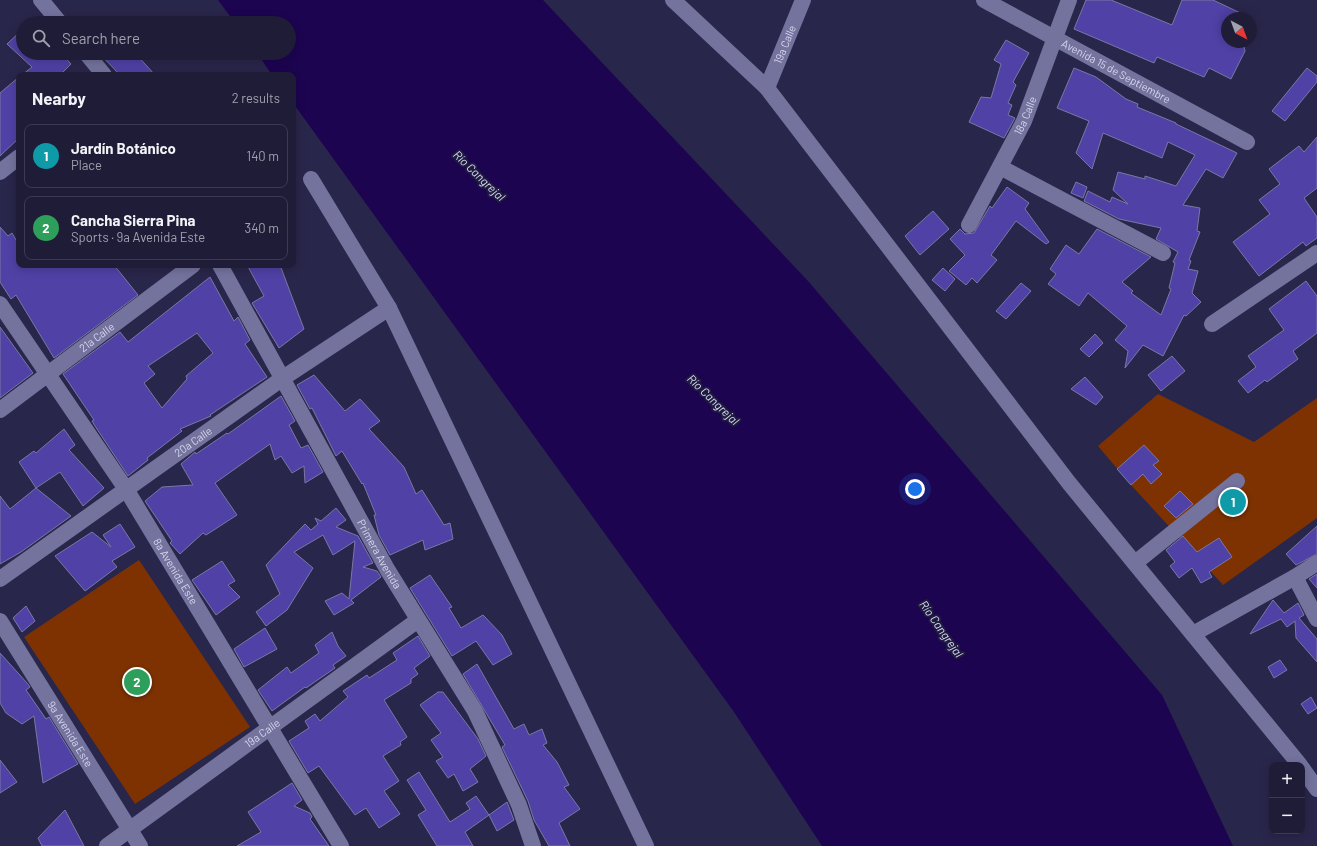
<!DOCTYPE html>
<meta charset="utf-8">
<style>
:root{--surface:#1f1c38;--page:#2c2943;--text:#f1f3f6;--muted:#a1a1ae;--line:#3c3a53;--accent:#c5bc3d}
body{margin:0;font-family:Barlow,sans-serif;background:var(--page);color:var(--text)}
.controls{position:absolute;right:12px;bottom:12px;display:grid;overflow:hidden;border-radius:8px;box-shadow:0 2px 10px #0003}
.controls button{width:36px;height:36px;display:grid;place-items:center;padding:0;border:0;border-bottom:1px solid var(--line);background:var(--surface);color:var(--text);font:20px sans-serif}
.compass{position:absolute;left:1221px;top:12px;width:36px;height:36px;border-radius:50%;background:var(--surface);box-shadow:0 2px 10px #0003;rotate:139deg}
.you{position:absolute;left:915px;top:489px;width:14px;height:14px;margin:-10px;border:3px solid #fff;border-radius:50%;background:#1a73e8;box-shadow:0 0 0 6px #1a73e833}
.badge{display:grid;place-items:center;width:26px;height:26px;border-radius:50%;background:var(--accent);color:#fff;font-size:13px;font-weight:700}
.pin{position:absolute;translate:-50% -50%;border:2px solid #fff;box-shadow:0 1px 4px #0006}
.list{margin:0;padding:0;list-style:none}
h2{display:flex;justify-content:space-between;align-items:center;height:52px;margin:0;padding:0 16px;font-size:17px}
h2 small{font-size:13px;font-weight:400;color:var(--muted)}
.list li{display:grid;grid-template-columns:26px 1fr auto;gap:12px;align-items:center;box-sizing:border-box;height:64px;margin:0 8px 8px;padding:0 8px;border:1px solid var(--line);border-radius:8px}
.list b{display:block;font-size:15px;white-space:nowrap}
.list p{margin:0;font-size:13px;white-space:nowrap;color:var(--muted)}
.list em{font-size:13px;font-style:normal;color:var(--muted)}
.icon{flex:none;width:22px;height:22px;fill:none;stroke:currentColor;stroke-width:2;stroke-linecap:round;stroke-linejoin:round}
.map{position:relative;flex:none;width:1317px;height:846px;overflow:hidden}
.search{position:absolute;background:var(--surface);box-shadow:0 2px 10px #0003;left:16px;top:16px;width:280px;height:44px;display:flex;align-items:center;gap:10px;box-sizing:border-box;padding:0 14px;border-radius:22px;color:var(--muted);font-size:15px}
.panel{position:absolute;background:var(--surface);box-shadow:0 2px 10px #0003;left:16px;top:72px;width:280px;height:196px;border-radius:8px}
.map>svg:first-child{display:block}
.green{fill:#7e3202}
.water{fill:#1c0451}
.building{fill:#5041a6;stroke:#7978a4;fill-rule:evenodd}
.lines{fill:none;stroke-linecap:round;stroke-linejoin:round}
.minor{stroke:#74739e;stroke-width:16}
.labels{text-anchor:middle;stroke-width:4;stroke-linejoin:round;paint-order:stroke}
.street-label{font-size:11px;fill:#d6d6ef;stroke:#201c40}
.water-label{font-size:12px;font-style:italic;fill:#d9daf5;stroke:#201c40}
</style>
<div class="map">
<svg width="1317" height="846" viewBox="0 0 1317 846">
<rect width="100%" height="100%" fill="#29264b"/>
<g class="green">
<path d="M1158 394 1254 442 1317 398V518L1223 585 1131 485 1098 446Z"/>
<path d="M139 560 250 727 135 804 24 637Z"/>
</g>
<path class="water" d="M218 0H543L808 281 1162 695 1233 846H822L734 712 293 103V75H272L257 53H289V23H235Z"/>
<g class="building">
<path d="M1086 0H1111L1172 25 1182 0H1213L1251 18H1227V42H1243L1245 51 1231 79 1209 68 1204 77 1157 57 1154 63 1074 29Z"/>
<path d="M23 29V53H61L71 64 60 75H22L32 67 7 44Z"/>
<path d="M1006 40 1029 53 1013 82 1016 85 1008 103 1012 105 1008 115 1015 118 1004 138 969 122 981 97 991 98 1001 64 994 60Z"/>
<path d="M99 53H135L155 75H120Z"/>
<path d="M1074 68 1096 77 1126 99 1138 104 1137 107 1176 123V124L1237 153 1223 178 1206 169 1183 205 1200 208 1197 231 1200 232 1189 260 1191 261 1188 269 1198 271 1192 293 1201 302 1186 316 1184 315 1163 356 1143 345 1125 368 1128 351 1115 340 1127 326 1088 293 1079 306 1048 284 1056 274 1050 269 1066 245 1079 254 1097 229 1151 257 1122 282 1133 291 1131 293 1161 315 1171 289 1169 288 1175 263 1173 262 1178 252 1156 239 1161 228 1119 219 1084 201 1088 191 1110 202 1112 197 1128 204 1113 190 1118 172 1145 179V176L1176 186 1195 155 1168 142 1162 158 1103 133 1092 169 1076 153 1089 121 1057 108Z"/>
<path d="M1307 68 1317 76V82L1285 121 1272 111Z"/>
<path d="M19 77V138L0 156V93Z"/>
<path d="M1317 137V188L1304 198 1317 217V238L1306 246 1303 242 1259 276 1233 242 1270 214 1259 200 1280 184 1269 169 1299 146 1304 152Z"/>
<path d="M1076 182 1087 187 1083 198 1071 193Z"/>
<path d="M1007 187 1029 203 1025 209 1049 242 1046 244 1016 221 991 255 997 260 977 283 972 278 966 285 949 271 965 255 950 239 960 229 965 234 974 233 990 206 992 208Z"/>
<path d="M933 211 949 229 920 255 905 236Z"/>
<path d="M0 227 8 236 12 233 19 245V265H114L138 295 54 358 16 295 11 299 0 282Z"/>
<path d="M247 265H280L304 329 279 348 252 303 264 296Z"/>
<path d="M943 268 955 279 945 291 932 280Z"/>
<path d="M210 277 234 321 238 317 250 340 245 344 267 377 210 415 211 416 180 429 182 431 147 458 148 460 128 476 95 426 92 421 94 420 63 374 120 332 128 342ZM197 333 213 353 186 376 187 379 162 408 144 383 155 374 148 366Z"/>
<path d="M1306 281 1317 296V333L1293 351 1298 359 1267 382 1265 380 1248 393 1238 381 1256 367 1248 356 1284 330 1269 309Z"/>
<path d="M1021 283 1031 291 1006 319 996 311Z"/>
<path d="M0 327 33 373 0 398Z"/>
<path d="M1095 334 1103 343 1089 357 1080 349Z"/>
<path d="M1172 356 1185 371 1161 391 1148 375Z"/>
<path d="M314 375 345 411 360 399 380 421 369 429 404 467 416 494 422 490 444 525 450 523 453 539 425 550 423 540 390 555 379 535 374 515H376L363 483 362 484 342 451 336 456 312 408 310 409 297 385Z"/>
<path d="M1085 377 1103 397 1096 405 1071 389Z"/>
<path d="M281 396 295 421 289 425 301 448 308 445 323 472 305 483 304 466 292 473 281 456 275 460 270 444 215 483 237 515 206 535 203 533 180 554 170 543 172 541 145 501 162 487 193 485 181 464 195 452 196 454 227 433 228 434Z"/>
<path d="M64 429 75 445 69 450 104 488 83 506 60 472 36 488 19 462 34 451 36 453Z"/>
<path d="M1144 445 1159 461 1153 465 1162 474 1151 484 1143 474 1131 485 1117 469Z"/>
<path d="M36 488 71 516 21 552 0 564V496L10 509Z"/>
<path d="M1180 491 1193 504 1176 518 1164 506Z"/>
<path d="M336 508 346 520 336 527 358 536 373 563 363 567 377 571 381 577 351 600 354 603 334 615 325 601 342 593 349 599 355 541 333 555 323 535 294 552 313 568 287 610 266 626 256 612 280 594 266 565 305 524 311 530 318 524 315 518 321 521Z"/>
<path d="M120 524 135 547 112 561 117 567 85 591 55 556 92 532 111 547 103 535Z"/>
<path d="M1317 526V554L1296 565 1286 554Z"/>
<path d="M1183 536 1197 552 1219 538 1232 557 1209 572 1212 577 1201 583 1192 568 1179 578 1170 566 1175 562 1166 550Z"/>
<path d="M222 561 235 581 228 585 240 597 216 615 192 580Z"/>
<path d="M1317 574V588L1309 579Z"/>
<path d="M430 575 452 607 449 608 461 628 483 615 502 635 512 654 493 665 476 641 452 656 410 588Z"/>
<path d="M1273 600 1284 613 1298 603 1304 615 1299 618 1317 639V662L1296 638 1295 621 1287 627 1281 619 1250 634Z"/>
<path d="M26 606 35 621 22 632 13 618Z"/>
<path d="M265 628 277 649 244 667 234 649Z"/>
<path d="M332 632 338 646 346 656 333 665 335 668 306 688 305 687 272 711 258 690 287 667 291 673 319 653 315 645Z"/>
<path d="M418 636 430 656 414 668 418 674 411 679V683L384 700 407 737 400 742 401 745 383 756 399 781 384 791 400 814 379 828 366 808 355 815 319 766 308 773 289 741 309 728 305 721 315 714 320 721 348 697 343 691 367 675 369 678 397 660 393 653Z"/>
<path d="M0 653 27 683 30 687 26 690 46 719 49 717 78 764 43 783 34 716 22 724 6 713 0 703Z"/>
<path d="M1280 660 1287 670 1274 678 1268 667Z"/>
<path d="M477 664 514 729 524 724 529 735 542 729 547 743 543 745 557 762 569 785 564 787 580 809 559 823 570 846H549L534 820 528 801 502 747 505 745 463 674Z"/>
<path d="M438 692H443L478 739 486 756 470 769 478 782 463 791 454 774 448 778 436 761 443 757 431 740 441 733 420 705Z"/>
<path d="M1311 697 1317 708 1308 714 1301 704Z"/>
<path d="M0 760 17 782 0 793Z"/>
<path d="M419 772 450 822 470 809 466 803 476 796 489 815 465 832 473 846H437L418 815 426 810 407 780Z"/>
<path d="M292 783 302 800 294 806 310 813 312 817 310 819 329 846H237L261 832 248 812Z"/>
<path d="M507 802 514 820 497 831 489 815Z"/>
<path d="M65 810 84 846H42L38 838Z"/>
</g>
<g class="lines">
<g class="minor">
<path d="M41 0 60 23"/>
<path d="M673 0 767 88 1069 483 1300 765"/>
<path id="s1" d="M984 0 1247 142"/>
<path d="M86 53 104 75"/>
<path id="s2" d="M767 88 803 0"/>
<path d="M1000 167 1163 253"/>
<path d="M0 172 19 157"/>
<path d="M311 179 389 308 646 846"/>
<path id="s3" d="M969 225 1024 121 1069 0"/>
<path id="s4" d="M220 265 387 569 475 711 519 805 533 846"/>
<path id="s5" d="M0 304 126 489 341 846"/>
<path d="M1212 324 1317 253"/>
<path id="s6" d="M0 410 193 265"/>
<path d="M1135 563 1237 481"/>
<path d="M1295 577 1317 619"/>
<path id="s7" d="M0 579 283 378 389 308"/>
<path id="s8" d="M0 621 140 846"/>
<path d="M1193 634 1295 577 1317 563"/>
<path d="M1302 768 1317 789"/>
<path id="s9" d="M107 846 418 620"/>
</g>
</g>
<g class="labels">
<g class="street-label">
<text dy="4" stroke="none"><textPath href="#s2" startOffset="47">19a Calle</textPath></text>
<text dy="4" stroke="none"><textPath href="#s1" startOffset="150">Avenida 15 de Septiembre</textPath></text>
<text dy="4" stroke="none"><textPath href="#s3" startOffset="123">18a Calle</textPath></text>
<text dy="4" stroke="none"><textPath href="#s6" startOffset="121">21a Calle</textPath></text>
<text dy="4" stroke="none"><textPath href="#s7" startOffset="237">20a Calle</textPath></text>
<text dy="4" stroke="none"><textPath href="#s4" startOffset="330">Primera Avenida</textPath></text>
<text dy="4" stroke="none"><textPath href="#s5" startOffset="320">8a Avenida Este</textPath></text>
<text dy="4" stroke="none"><textPath href="#s8" startOffset="133">9a Avenida Este</textPath></text>
<text dy="4" stroke="none"><textPath href="#s9" startOffset="192">19a Calle</textPath></text>
</g>
<g class="water-label">
<text transform="translate(479 176) rotate(44)" y="4">Río Cangrejal</text>
<text transform="translate(713 400) rotate(44)" y="4">Río Cangrejal</text>
<text transform="translate(941 629) rotate(55)" y="4">Río Cangrejal</text>
</g>
</g>
</svg>
<div class="controls">
<button>+</button>
<button>−</button>
</div>
<svg class="compass" viewBox="-18 -18 36 36"><path d="M0-13l5 13h-10z" fill="#e53935"/><path d="M0 13l5-13h-10z" fill="#a1a1ae"/></svg>
<div class="you"></div>
<div class="pin badge" style="left:1233px;top:502px;background:#0f9aa8">1</div>
<div class="pin badge" style="left:137px;top:682px;background:#2e9e5b">2</div>
<div class="search"><svg class="icon" aria-label="search" viewBox="0 0 24 24"><circle cx="10" cy="10" r="6"/><path d="M15 15l6 6"/></svg>Search here</div>
<section class="panel">
<h2>Nearby<small>2 results</small></h2>
<ul class="list">
<li><span class="badge" style="background:#0f9aa8">1</span><div><b>Jardín Botánico</b><p>Place</p></div><em>140 m</em></li>
<li><span class="badge" style="background:#2e9e5b">2</span><div><b>Cancha Sierra Pina</b><p>Sports · 9a Avenida Este</p></div><em>340 m</em></li>
</ul>
</section>
</div>
